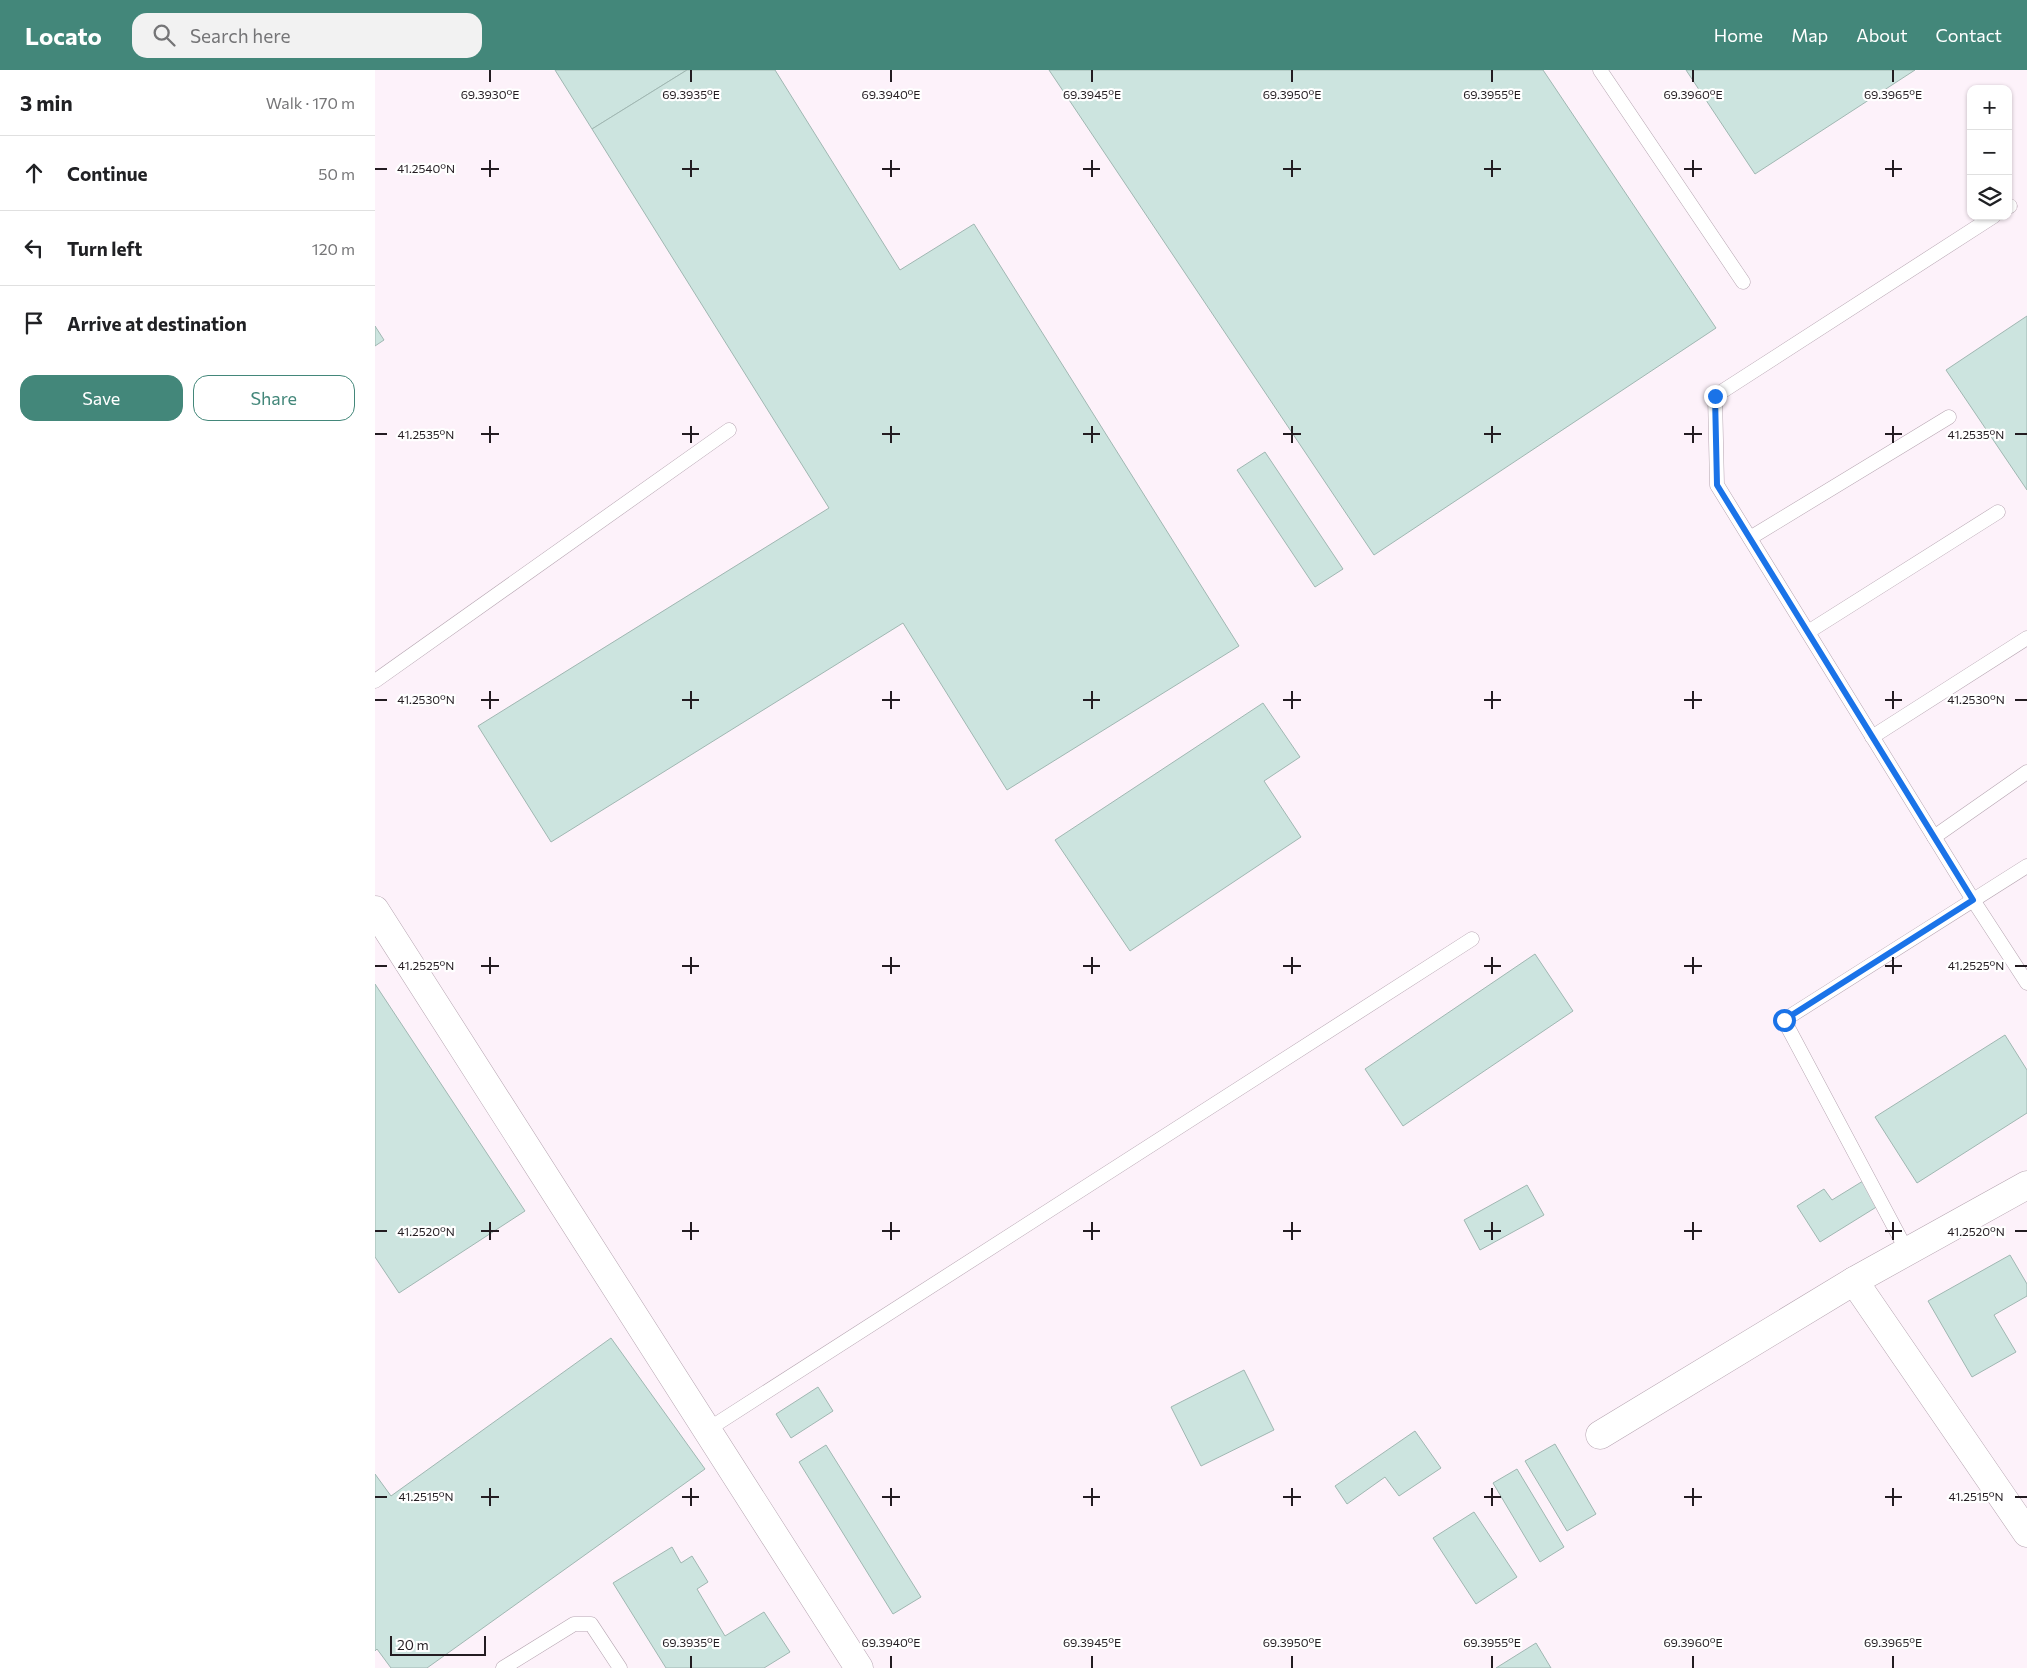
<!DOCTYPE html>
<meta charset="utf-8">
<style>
:root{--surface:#fff;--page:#f2f2f2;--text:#202124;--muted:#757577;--line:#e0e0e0;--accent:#43877a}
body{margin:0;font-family:Commissioner,sans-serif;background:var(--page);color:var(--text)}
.controls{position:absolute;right:15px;top:15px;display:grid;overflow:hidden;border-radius:10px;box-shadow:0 1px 4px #0004}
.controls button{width:45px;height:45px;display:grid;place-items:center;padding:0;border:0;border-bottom:1px solid var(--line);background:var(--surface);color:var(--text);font:25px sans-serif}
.scale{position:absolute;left:15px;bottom:12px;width:96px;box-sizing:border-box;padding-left:5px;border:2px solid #231c21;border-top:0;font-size:14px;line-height:18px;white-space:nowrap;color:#231c21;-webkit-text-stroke:4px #fff;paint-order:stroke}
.stop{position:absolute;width:15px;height:15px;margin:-11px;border:4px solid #1a73e8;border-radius:50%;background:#fff}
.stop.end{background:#1a73e8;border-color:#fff;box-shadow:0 1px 5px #0008}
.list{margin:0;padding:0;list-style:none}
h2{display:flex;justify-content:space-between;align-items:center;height:65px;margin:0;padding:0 20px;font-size:21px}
h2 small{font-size:16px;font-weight:400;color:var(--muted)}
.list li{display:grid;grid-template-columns:32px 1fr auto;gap:15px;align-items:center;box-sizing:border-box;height:75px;padding:0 20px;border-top:1px solid var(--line)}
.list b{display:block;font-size:19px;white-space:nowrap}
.list em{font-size:16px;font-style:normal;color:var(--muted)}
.actions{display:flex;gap:10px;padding:15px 20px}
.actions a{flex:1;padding:11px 0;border:1px solid var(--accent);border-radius:15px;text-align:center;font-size:18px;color:var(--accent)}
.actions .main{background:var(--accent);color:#fff}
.icon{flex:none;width:28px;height:28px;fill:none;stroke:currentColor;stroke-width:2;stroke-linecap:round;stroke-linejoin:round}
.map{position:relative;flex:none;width:1652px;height:1598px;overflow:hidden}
header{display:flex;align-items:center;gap:30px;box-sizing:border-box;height:70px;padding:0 25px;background:var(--accent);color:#fff}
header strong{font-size:24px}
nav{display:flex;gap:28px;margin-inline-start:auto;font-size:18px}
.search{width:350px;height:45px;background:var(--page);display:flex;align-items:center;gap:12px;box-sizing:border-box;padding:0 18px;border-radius:15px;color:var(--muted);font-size:19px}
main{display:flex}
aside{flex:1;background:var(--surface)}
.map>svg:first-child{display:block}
.building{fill:#cce4df;stroke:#a0b7b2}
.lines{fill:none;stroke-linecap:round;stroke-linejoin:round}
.service-casing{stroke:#b6a5b1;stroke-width:15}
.minor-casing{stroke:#b6a5b1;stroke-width:29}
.service{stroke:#fff;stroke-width:14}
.minor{stroke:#fff;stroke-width:28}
.route{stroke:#1a73e8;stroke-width:6}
.ticks{fill:none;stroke:#231c21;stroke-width:2}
.ticks-label{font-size:12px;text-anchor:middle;fill:#231c21;stroke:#fff;stroke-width:4.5;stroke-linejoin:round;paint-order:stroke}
</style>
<header>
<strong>Locato</strong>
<div class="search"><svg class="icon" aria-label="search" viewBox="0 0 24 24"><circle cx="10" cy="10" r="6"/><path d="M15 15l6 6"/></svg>Search here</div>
<nav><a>Home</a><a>Map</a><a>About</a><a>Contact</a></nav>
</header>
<main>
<aside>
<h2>3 min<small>Walk · 170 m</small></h2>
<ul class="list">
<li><svg class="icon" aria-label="ahead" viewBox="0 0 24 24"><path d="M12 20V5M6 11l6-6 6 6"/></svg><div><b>Continue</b></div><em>50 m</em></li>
<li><svg class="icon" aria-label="left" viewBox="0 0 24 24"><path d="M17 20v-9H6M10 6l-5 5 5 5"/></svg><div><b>Turn left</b></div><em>120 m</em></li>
<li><svg class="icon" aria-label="arrive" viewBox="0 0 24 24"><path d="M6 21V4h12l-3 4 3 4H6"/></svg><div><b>Arrive at destination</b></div></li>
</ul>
<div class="actions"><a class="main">Save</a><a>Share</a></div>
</aside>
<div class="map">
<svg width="1652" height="1598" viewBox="0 0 1652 1598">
<rect width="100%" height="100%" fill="#fdf2fa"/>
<g class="building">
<path d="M180 0H312L217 59Z"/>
<path d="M312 0H400L525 200 599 154 864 576 632 720 528 553 176 772 103 656 454 438 217 59Z"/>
<path d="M674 0H1168L1341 258 999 485Z"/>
<path d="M1311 0H1540L1380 104Z"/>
<path d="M1652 246V420L1571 300Z"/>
<path d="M0 256 9 270 0 276Z"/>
<path d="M890 382 968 499 940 517 862 400Z"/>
<path d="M888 633 925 687 889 711 926 767 755 881 680 770Z"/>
<path d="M1160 884 1198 941 1028 1056 990 999Z"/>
<path d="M0 914 150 1141 24 1223 0 1187Z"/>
<path d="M1630 965 1652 1000V1043L1542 1113 1500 1047Z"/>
<path d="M1488 1111 1503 1136 1445 1172 1422 1136 1449 1119 1457 1130Z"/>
<path d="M1152 1115 1169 1145 1105 1180 1089 1150Z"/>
<path d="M1635 1185 1652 1214V1226L1619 1245 1641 1282 1597 1307 1553 1231Z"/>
<path d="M236 1268 330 1399 52 1598H16L2 1579 0 1581V1404L16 1426Z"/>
<path d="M869 1300 899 1360 826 1396 796 1337Z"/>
<path d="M443 1317 458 1341 416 1368 401 1344Z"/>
<path d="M1040 1361 1066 1398 1024 1426 1010 1407 972 1434 960 1416Z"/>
<path d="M1180 1374 1221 1444 1192 1461 1150 1391Z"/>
<path d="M451 1375 546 1527 518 1544 424 1392Z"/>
<path d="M1142 1399 1189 1477 1165 1492 1118 1413Z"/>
<path d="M1099 1442 1142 1507 1101 1534 1058 1468Z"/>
<path d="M297 1477 306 1493 317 1486 333 1512 322 1519 350 1566 389 1542 415 1582 389 1598H291L238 1513Z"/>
<path d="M1161 1573 1176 1598H1121Z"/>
</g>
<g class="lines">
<defs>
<g id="service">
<path d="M1225 0 1368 212"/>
<path d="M1633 137 1635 136"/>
<path d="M1619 146 1340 326 1342 415 1598 830 1652 913"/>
<path d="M1375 468 1574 347"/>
<path d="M1433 562 1623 442"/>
<path d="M0 611 354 360"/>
<path d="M1497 667 1652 568"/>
<path d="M1559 767 1652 702"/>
<path d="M1532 1181 1409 950 1652 796"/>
<path d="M332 1360 1097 869"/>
<path d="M128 1598 199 1554H216L245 1598"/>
</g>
<g id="minor">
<path d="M0 840 484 1598"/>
<path d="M1479 1211 1652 1463"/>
<path d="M1225 1365 1479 1211 1652 1115"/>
</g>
</defs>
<use href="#service" class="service-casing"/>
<use href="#minor" class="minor-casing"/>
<use href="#service" class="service"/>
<use href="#minor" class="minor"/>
</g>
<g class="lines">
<path class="route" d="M1340 326 1342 415 1598 830 1409 950"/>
</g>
<path class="ticks" d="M115 0V12M316 0V12M516 0V12M717 0V12M917 0V12M1117 0V12M1318 0V12M1518 0V12M115 90V107M316 90V107M516 90V107M717 90V107M917 90V107M1117 90V107M1318 90V107M1518 90V107M0 99H12M106 99H124M307 99H324M507 99H525M708 99H725M908 99H926M1109 99H1126M1309 99H1327M1510 99H1527M115 356V373M316 356V373M516 356V373M717 356V373M917 356V373M1117 356V373M1318 356V373M1518 356V373M0 364H12M106 364H124M307 364H324M507 364H525M708 364H725M908 364H926M1109 364H1126M1309 364H1327M1510 364H1527M1640 364H1652M115 621V639M316 621V639M516 621V639M717 621V639M917 621V639M1117 621V639M1318 621V639M1518 621V639M0 630H12M106 630H124M307 630H324M507 630H525M708 630H725M908 630H926M1109 630H1126M1309 630H1327M1510 630H1527M1640 630H1652M115 887V904M316 887V904M516 887V904M717 887V904M917 887V904M1117 887V904M1318 887V904M1518 887V904M0 896H12M106 896H124M307 896H324M507 896H525M708 896H725M908 896H926M1109 896H1126M1309 896H1327M1510 896H1527M1640 896H1652M115 1152V1170M316 1152V1170M516 1152V1170M717 1152V1170M917 1152V1170M1117 1152V1170M1318 1152V1170M1518 1152V1170M0 1161H12M106 1161H124M307 1161H324M507 1161H525M708 1161H725M908 1161H926M1109 1161H1126M1309 1161H1327M1510 1161H1527M1640 1161H1652M115 1418V1436M316 1418V1436M516 1418V1436M717 1418V1436M917 1418V1436M1117 1418V1436M1318 1418V1436M1518 1418V1436M0 1427H12M106 1427H124M307 1427H324M507 1427H525M708 1427H725M908 1427H926M1109 1427H1126M1309 1427H1327M1510 1427H1527M1640 1427H1652M316 1586V1598M516 1586V1598M717 1586V1598M917 1586V1598M1117 1586V1598M1318 1586V1598M1518 1586V1598"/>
<g class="ticks-label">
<text x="115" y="29">69.3930°E</text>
<text x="316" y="29">69.3935°E</text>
<text x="516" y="29">69.3940°E</text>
<text x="717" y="29">69.3945°E</text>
<text x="917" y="29">69.3950°E</text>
<text x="1117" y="29">69.3955°E</text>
<text x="1318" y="29">69.3960°E</text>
<text x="1518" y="29">69.3965°E</text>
<text x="51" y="103">41.2540°N</text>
<text x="51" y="369">41.2535°N</text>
<text x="1601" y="369">41.2535°N</text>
<text x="51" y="634">41.2530°N</text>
<text x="1601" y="634">41.2530°N</text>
<text x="51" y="900">41.2525°N</text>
<text x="1601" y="900">41.2525°N</text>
<text x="51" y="1166">41.2520°N</text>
<text x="1601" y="1166">41.2520°N</text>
<text x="51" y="1431">41.2515°N</text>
<text x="1601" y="1431">41.2515°N</text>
<text x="316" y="1577">69.3935°E</text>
<text x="516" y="1577">69.3940°E</text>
<text x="717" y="1577">69.3945°E</text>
<text x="917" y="1577">69.3950°E</text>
<text x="1117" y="1577">69.3955°E</text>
<text x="1318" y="1577">69.3960°E</text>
<text x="1518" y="1577">69.3965°E</text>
</g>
</svg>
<div class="controls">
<button>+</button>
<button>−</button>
<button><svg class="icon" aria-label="layers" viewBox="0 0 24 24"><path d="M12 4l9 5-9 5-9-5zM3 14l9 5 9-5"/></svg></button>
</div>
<div class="scale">20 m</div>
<div class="stop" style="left:1409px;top:950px"></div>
<div class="stop end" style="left:1340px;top:326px"></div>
</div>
</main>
